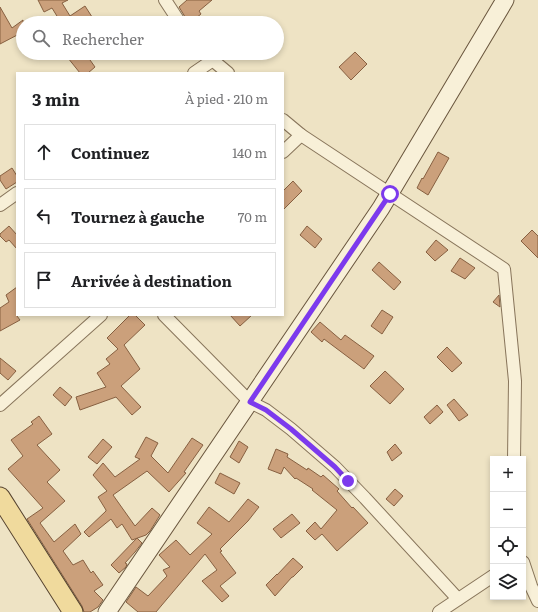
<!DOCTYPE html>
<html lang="fr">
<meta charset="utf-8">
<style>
:root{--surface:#fff;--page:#f6f6f6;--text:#202124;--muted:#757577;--line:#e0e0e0}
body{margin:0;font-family:Literata,serif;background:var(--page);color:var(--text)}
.controls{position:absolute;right:12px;bottom:12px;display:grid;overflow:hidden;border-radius:0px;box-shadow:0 2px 6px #0003}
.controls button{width:36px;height:36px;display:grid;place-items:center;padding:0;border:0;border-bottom:1px solid var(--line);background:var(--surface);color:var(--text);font:20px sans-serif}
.stop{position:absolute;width:12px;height:12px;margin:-9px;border:3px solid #7c3aed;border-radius:50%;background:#fff}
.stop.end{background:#7c3aed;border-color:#fff;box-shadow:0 1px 4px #0008}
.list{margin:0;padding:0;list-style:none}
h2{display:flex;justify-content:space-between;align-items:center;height:52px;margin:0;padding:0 16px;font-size:17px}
h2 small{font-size:13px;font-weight:400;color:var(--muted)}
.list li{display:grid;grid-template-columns:26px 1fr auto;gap:12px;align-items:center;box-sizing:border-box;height:56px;margin:0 8px 8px;padding:0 8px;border:1px solid var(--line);border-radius:0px}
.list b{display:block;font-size:15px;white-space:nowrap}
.list em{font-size:13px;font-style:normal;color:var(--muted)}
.icon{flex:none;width:22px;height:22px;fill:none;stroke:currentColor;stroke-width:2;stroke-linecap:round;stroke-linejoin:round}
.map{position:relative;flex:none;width:538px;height:612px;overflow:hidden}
.search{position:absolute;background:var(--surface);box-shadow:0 2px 6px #0003;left:16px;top:16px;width:268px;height:44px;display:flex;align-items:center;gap:10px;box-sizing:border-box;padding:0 14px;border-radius:22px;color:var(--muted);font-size:15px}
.panel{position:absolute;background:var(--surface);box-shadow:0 2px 6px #0003;left:16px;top:72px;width:268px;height:244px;border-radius:0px}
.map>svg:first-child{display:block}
.building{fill:#cba07b;stroke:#876041}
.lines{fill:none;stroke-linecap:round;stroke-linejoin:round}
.street-casing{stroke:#88755b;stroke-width:14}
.secondary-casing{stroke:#6a563e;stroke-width:19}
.primary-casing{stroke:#56432f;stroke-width:21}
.street{stroke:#f8f0d8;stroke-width:12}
.secondary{stroke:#f8f0d8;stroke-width:17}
.primary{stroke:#f0da9d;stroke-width:19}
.route{stroke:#7c3aed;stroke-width:5}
</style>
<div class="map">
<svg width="538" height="612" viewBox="0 0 538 612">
<rect width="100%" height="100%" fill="#eee3c4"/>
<g class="building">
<path d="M38 0H68L62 3 70 16 85 6 94 20 88 23H58L60 21 52 8 44 12Z"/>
<path d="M187 0H212L199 11 201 14 190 23 187 20 179 7Z"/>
<path d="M0 7 12 28 23 20V32L0 44Z"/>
<path d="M355 52 367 64 351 80 339 67Z"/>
<path d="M64 53H85L95 67 88 73H80Z"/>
<path d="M438 152 449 158 428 195 417 188 422 178 423 179Z"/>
<path d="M12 168 17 176V182L6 189 0 180V176Z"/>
<path d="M293 181 302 191 283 210V191Z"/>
<path d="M9 226 17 235V249L9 240 6 242 0 236V234Z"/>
<path d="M307 226 322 239 315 248 300 235Z"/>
<path d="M532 230 538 236V258L521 241Z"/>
<path d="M436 240 448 250 435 261 426 252Z"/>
<path d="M460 258 475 268 465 279 451 271Z"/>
<path d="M379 262 401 282 394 290 372 270Z"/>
<path d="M17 287V316L20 320 0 331V308L9 302 6 295Z"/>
<path d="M499 295 500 307 493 302Z"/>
<path d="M382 310 393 317 382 334 371 326Z"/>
<path d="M130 315H135L145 325 124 345 140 369 121 386 141 407 132 415 116 397 80 410 76 397 106 387 97 373 110 364 106 359 118 349 107 338Z"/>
<path d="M230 315H252L240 326Z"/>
<path d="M320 322 341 340 345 335 374 356 364 369 324 339 322 342 311 332Z"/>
<path d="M447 347 462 363 452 372 437 357Z"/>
<path d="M0 358 16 371 8 380 0 373Z"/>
<path d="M385 371 404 389 390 404 370 386Z"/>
<path d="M60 387 72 397 65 406 53 395Z"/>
<path d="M454 399 468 415 459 421 447 405Z"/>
<path d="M437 405 443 412 430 424 424 417Z"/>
<path d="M39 416 52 434 37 445 60 470 47 482 65 501 40 523 54 542 75 524 81 534 63 551 73 565 83 560 91 573 93 571 103 585 94 591 103 600 98 607 90 612H84L82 606 27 519 43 508 8 469 23 456 11 440 33 424 31 422Z"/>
<path d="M146 437 158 443 151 456 168 473 192 438 203 445 184 472 186 473 169 492 147 471 113 495 135 526 152 508 160 515 150 531 146 535 132 540 122 524 117 528 111 519 89 537 84 532 106 511V510L98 497 107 491 93 475 103 463 115 477 140 459 135 457Z"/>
<path d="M103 439 112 447 97 464 88 457Z"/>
<path d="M239 441 248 447 239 463 230 457Z"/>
<path d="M395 444 402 453 392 461 387 452Z"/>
<path d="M276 449 288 454 287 457 307 470 308 468 321 477 323 475 339 489 337 491 352 508 353 507 368 523 337 551 322 534 315 540 306 531 315 522 321 529 337 510 312 490 313 489 296 478 295 479 284 467 281 474 268 469Z"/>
<path d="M220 473 240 483 234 494 215 483Z"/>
<path d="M395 489 403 496 394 506 386 499Z"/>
<path d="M248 499 259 507 248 521 220 549 222 551 220 552 236 573 220 586 229 596 222 602 202 581 217 570 205 554 156 612H138L126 602 136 587 148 596 167 576 163 570 170 567 159 555 176 540 190 555 212 534 197 523 209 507 229 522Z"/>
<path d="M292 514 300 523 281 538 273 529Z"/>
<path d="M137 538 142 543 135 552 125 563 127 564 126 567 119 573 111 565Z"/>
<path d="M293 558 303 567 293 577H292L275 596 266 585 277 574V575Z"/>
</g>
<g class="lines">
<defs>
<g id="street">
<path d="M165 0 180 23"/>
<path d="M204 53 228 73"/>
<path d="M194 73 213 60"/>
<path d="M283 120 301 135 504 269 515 381 514 459"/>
<path d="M283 152 301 135"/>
<path d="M0 205 17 193"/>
<path d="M164 315 250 402 266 410 291 429 335 467 365 498 458 599"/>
<path d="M0 405 101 315"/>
<path d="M523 562 531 586 538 601"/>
<path d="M439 612 493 576"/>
</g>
<path id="secondary" d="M107 612 381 208 505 0"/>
<path id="primary" d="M0 497 73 612"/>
</defs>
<use href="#street" class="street-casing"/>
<use href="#secondary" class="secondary-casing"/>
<use href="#primary" class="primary-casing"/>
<use href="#street" class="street"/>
<use href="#secondary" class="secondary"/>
<use href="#primary" class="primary"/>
</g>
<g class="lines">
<path class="route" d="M348 481 335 467 291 429 266 410 250 402 390 194"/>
</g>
</svg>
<div class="controls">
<button>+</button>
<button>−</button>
<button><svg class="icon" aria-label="locate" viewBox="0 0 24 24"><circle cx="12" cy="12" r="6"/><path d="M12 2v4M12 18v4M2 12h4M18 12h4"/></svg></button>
<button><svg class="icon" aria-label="layers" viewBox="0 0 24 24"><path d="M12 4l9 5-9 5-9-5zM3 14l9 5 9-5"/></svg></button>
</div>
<div class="stop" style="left:390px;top:194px"></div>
<div class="stop end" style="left:348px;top:481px"></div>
<div class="search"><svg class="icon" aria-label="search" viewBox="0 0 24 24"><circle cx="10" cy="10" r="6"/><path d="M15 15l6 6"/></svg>Rechercher</div>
<section class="panel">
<h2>3 min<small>À pied · 210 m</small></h2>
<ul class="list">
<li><svg class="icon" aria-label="ahead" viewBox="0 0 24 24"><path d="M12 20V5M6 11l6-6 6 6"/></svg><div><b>Continuez</b></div><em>140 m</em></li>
<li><svg class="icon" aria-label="left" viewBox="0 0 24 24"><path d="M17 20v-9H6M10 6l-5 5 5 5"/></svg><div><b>Tournez à gauche</b></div><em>70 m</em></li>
<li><svg class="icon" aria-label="arrive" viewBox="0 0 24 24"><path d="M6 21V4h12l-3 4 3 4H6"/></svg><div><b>Arrivée à destination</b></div></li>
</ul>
</section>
</div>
